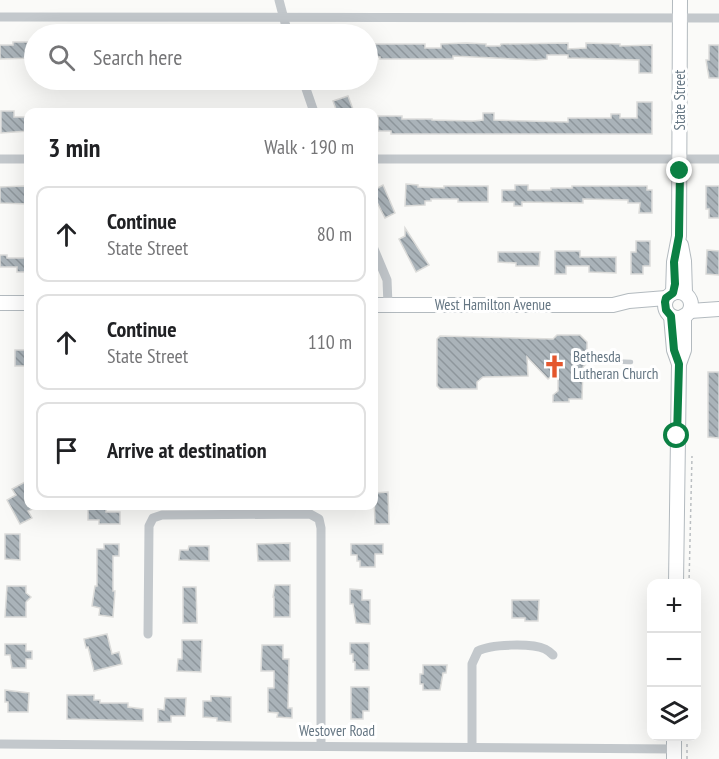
<!DOCTYPE html>
<meta charset="utf-8">
<style>
:root{--surface:#fff;--page:#f6f6f6;--text:#202124;--muted:#757577;--line:#e0e0e0}
body{margin:0;font-family:"PT Sans Narrow",sans-serif;background:var(--page);color:var(--text)}
.controls{position:absolute;right:18px;bottom:18px;display:grid;overflow:hidden;border-radius:12px;box-shadow:0 6px 24px #0002}
.controls button{width:54px;height:54px;display:grid;place-items:center;padding:0;border:0;border-bottom:2px solid var(--line);background:var(--surface);color:var(--text);font:30px sans-serif}
.stop{position:absolute;width:18px;height:18px;margin:-14px;border:4px solid #0b8043;border-radius:50%;background:#fff}
.stop.end{background:#0b8043;border-color:#fff;box-shadow:0 2px 6px #0008}
.list{margin:0;padding:0;list-style:none}
h2{display:flex;justify-content:space-between;align-items:center;height:78px;margin:0;padding:0 24px;font-size:26px}
h2 small{font-size:20px;font-weight:400;color:var(--muted)}
.list li{display:grid;grid-template-columns:39px 1fr auto;gap:18px;align-items:center;box-sizing:border-box;height:96px;margin:0 12px 12px;padding:0 12px;border:2px solid var(--line);border-radius:12px}
.list b{display:block;font-size:22px;white-space:nowrap}
.list p{margin:0;font-size:20px;white-space:nowrap;color:var(--muted)}
.list em{font-size:20px;font-style:normal;color:var(--muted)}
.icon{flex:none;width:33px;height:33px;fill:none;stroke:currentColor;stroke-width:2;stroke-linecap:round;stroke-linejoin:round}
.map{position:relative;flex:none;width:719px;height:759px;overflow:hidden}
.search{position:absolute;background:var(--surface);box-shadow:0 6px 24px #0002;left:24px;top:24px;width:354px;height:66px;display:flex;align-items:center;gap:15px;box-sizing:border-box;padding:0 21px;border-radius:33px;color:var(--muted);font-size:22px}
.panel{position:absolute;background:var(--surface);box-shadow:0 6px 24px #0002;left:24px;top:108px;width:354px;height:402px;border-radius:12px}
.map>svg:first-child{display:block}
.building{fill:url(#building-back-hatch);stroke:#dcdcda;stroke-width:1.5}
.lines{fill:none;stroke-linecap:round;stroke-linejoin:round}
.secondary-casing{stroke:#b3babf;stroke-width:16}
.path{stroke:#bbbfc2;stroke-width:1.5;stroke-dasharray:3 3;stroke-linecap:butt}
.lane{stroke:#c3c8cc;stroke-width:4.5}
.street{stroke:#c3c8cc;stroke-width:9}
.secondary{stroke:#fff;stroke-width:14}
.route{stroke:#0b8043;stroke-width:8}
.labels{text-anchor:middle;stroke-width:6;stroke-linejoin:round;paint-order:stroke}
.street-label{font-size:15px;fill:#657683;stroke:#fff}
.poi-label{font-size:15px;fill:#657683;stroke:#fff;text-anchor:start}
</style>
<div class="map">
<svg width="719" height="759" viewBox="0 0 719 759">
<defs>
<pattern id="building-back-hatch" width="6" height="6" patternUnits="userSpaceOnUse" patternTransform="scale(1.5)"><rect width="6" height="6" fill="#aab3b9"/><path d="M-1 5l2 2M0 0l6 6M5-1l2 2" fill="none" stroke="#8e969c"/></pattern>
</defs>
<rect width="100%" height="100%" fill="#fafaf8"/>
<g class="building">
<path d="M13 42H34V58L0 59V45H13Z"/>
<path d="M466 43 486 44V46H500L501 44 568 43V49L586 48V43L620 44V46L652 45V73H639V60L568 58V55H547V59L536 60 453 56V59H380V57H368V44H425V48H441V44Z"/>
<path d="M709 45H719V78H709L706 60H709Z"/>
<path d="M348 96 354 112H337L333 101Z"/>
<path d="M637 102H652V134H391V131H378V116H402V119H432V120L473 121 483 120V113H494V120L568 122V118H611V114H620V118H637Z"/>
<path d="M1 111H14V117H28V131L1 133Z"/>
<path d="M406 184 418 185V187L444 188V186H488V202H458V199H431V201H425V205L405 206Z"/>
<path d="M383 185 395 213 385 218 374 196V190Z"/>
<path d="M515 185H528V190H551V188H572V186H647V190H652V213H639L640 203H628V200L583 199V203L522 202V206H514V202H502V190H515Z"/>
<path d="M25 186V189H28V204L0 203V187Z"/>
<path d="M706 186H719V218H709V209H706Z"/>
<path d="M405 228 429 265 416 272 399 239 405 236Z"/>
<path d="M636 241H650V266H643V274H631V252H636Z"/>
<path d="M707 250 719 251V275L706 274Z"/>
<path d="M555 251H580V257H616V273L589 272V266H566V274H555Z"/>
<path d="M498 252H540L539 266H516V263L498 262Z"/>
<path d="M0 255H7V258H28V272H17V267H0Z"/>
<path d="M557 335H580L587 342V363L583 367 582 399H569V402H553V395L558 391V370L548 379 527 357 528 376 483 377 477 382V389H440L437 386V339L440 336 553 339Z"/>
<rect x="15" y="350" width="13" height="16"/>
<path d="M708 372H719V438L708 437Z"/>
<path d="M25 482 28 490V506H39L28 511 32 518 20 524 7 500 16 495 12 489Z"/>
<path d="M388 492 389 524H375L374 493Z"/>
<path d="M88 506H106V512H120V524H99V520H88Z"/>
<path d="M5 534H20V560L5 559Z"/>
<path d="M290 543V561H258L257 544Z"/>
<path d="M104 544H119V556H113V591H115L113 617 99 615 100 608 92 606 95 586H97V549H104Z"/>
<path d="M351 544H383V554H375V567H360V561H357V555H351Z"/>
<path d="M189 546H209V561L179 560 180 550H188Z"/>
<path d="M275 585H290V617H274V597H273Z"/>
<path d="M7 586H26V593L31 597 26 602V617H5Z"/>
<path d="M183 587H196L197 623H183Z"/>
<path d="M350 589 362 590V600H370V624L356 623 353 604H350Z"/>
<path d="M512 600H539L538 621H525V618H512Z"/>
<path d="M107 634 112 654 119 652 122 664 94 671 88 647 86 648 84 639Z"/>
<path d="M182 640H202L201 672 177 671 178 659H182Z"/>
<path d="M350 643H369V670H355V662H353V654H350Z"/>
<path d="M5 644H26V651H32V659H26V668H12L10 655H5Z"/>
<path d="M262 645H283V659H289L288 708H292V718L277 717 278 713 268 712V688H274V671H261Z"/>
<path d="M423 665H447L446 673H443L440 690H423V684H420V674H423Z"/>
<path d="M351 687H369V711H363V719H351Z"/>
<path d="M5 690 29 693 28 712H8V702H5Z"/>
<path d="M67 695H94V700H100V703H128V707L143 709V721L67 719Z"/>
<path d="M211 696 231 697V722L217 721V718L203 717V701H211Z"/>
<path d="M165 698H186L185 716H171V722H158V709L164 710Z"/>
</g>
<g class="lines">
<defs>
<g id="secondary">
<path d="M681 245 684 261 685 293"/>
<circle cx="678" cy="305" r="13"/>
<path d="M673 293 674 262 679 236 680 0"/>
<path d="M0 303H28"/>
<path d="M374 305H613L629 301 666 298"/>
<path d="M690 311 719 309"/>
<path d="M671 316 674 350 679 364"/>
<path d="M676 584 679 364 684 350V316"/>
<path d="M674 759V736"/>
</g>
</defs>
<use href="#secondary" class="secondary-casing"/>
<g class="path">
<path d="M689 584 692 456"/>
<path d="M687 759V736"/>
</g>
<path class="lane" d="M604 361 631 362"/>
<g class="street">
<path d="M279 0 288 34"/>
<path d="M0 17 719 18"/>
<path d="M303 80 314 112"/>
<path d="M0 159H28"/>
<path d="M374 159H719"/>
<path d="M374 249 387 280 388 305"/>
<path d="M148 634 149 526 153 518 162 515 310 514 319 519 321 528V746"/>
<path d="M0 744 674 749"/>
<path d="M472 747V664L478 651C490 644 532 643 545 649 547 650 551 653 553 655"/>
</g>
<use href="#secondary" class="secondary"/>
</g>
<g class="lines">
<path class="route" d="M677 436 679 364 674 350 671 316 666 310 665 302 666 298 673 293 675 284 674 262 679 236 680 171"/>
</g>
<defs>
<symbol id="church-bare" viewBox="-9 -9 18 18"><path d="M-1.2-6h2.4v3.5h3.3v2.4h-3.3V6h-2.4V-.1h-3.3v-2.4h3.3Z" fill="#e4572e" stroke="#fff" stroke-width="2.5" paint-order="stroke"/></symbol>
</defs>
<g fill-rule="evenodd">
<use href="#church-bare" x="538" y="350" width="33" height="33"/>
</g>
<g class="labels">
<g class="street-label">
<text transform="translate(680 100) rotate(-90)" y="5">State Street</text>
<text x="493" y="310">West Hamilton Avenue</text>
<text x="337" y="736">Westover Road</text>
</g>
<g class="poi-label">
<text x="573" y="362">Bethesda<tspan x="573" dy="17">Lutheran Church</tspan></text>
</g>
</g>
</svg>
<div class="controls">
<button>+</button>
<button>−</button>
<button><svg class="icon" aria-label="layers" viewBox="0 0 24 24"><path d="M12 4l9 5-9 5-9-5zM3 14l9 5 9-5"/></svg></button>
</div>
<div class="stop" style="left:677px;top:436px"></div>
<div class="stop end" style="left:680px;top:171px"></div>
<div class="search"><svg class="icon" aria-label="search" viewBox="0 0 24 24"><circle cx="10" cy="10" r="6"/><path d="M15 15l6 6"/></svg>Search here</div>
<section class="panel">
<h2>3 min<small>Walk · 190 m</small></h2>
<ul class="list">
<li><svg class="icon" aria-label="ahead" viewBox="0 0 24 24"><path d="M12 20V5M6 11l6-6 6 6"/></svg><div><b>Continue</b><p>State Street</p></div><em>80 m</em></li>
<li><svg class="icon" aria-label="ahead" viewBox="0 0 24 24"><path d="M12 20V5M6 11l6-6 6 6"/></svg><div><b>Continue</b><p>State Street</p></div><em>110 m</em></li>
<li><svg class="icon" aria-label="arrive" viewBox="0 0 24 24"><path d="M6 21V4h12l-3 4 3 4H6"/></svg><div><b>Arrive at destination</b></div></li>
</ul>
</section>
</div>
